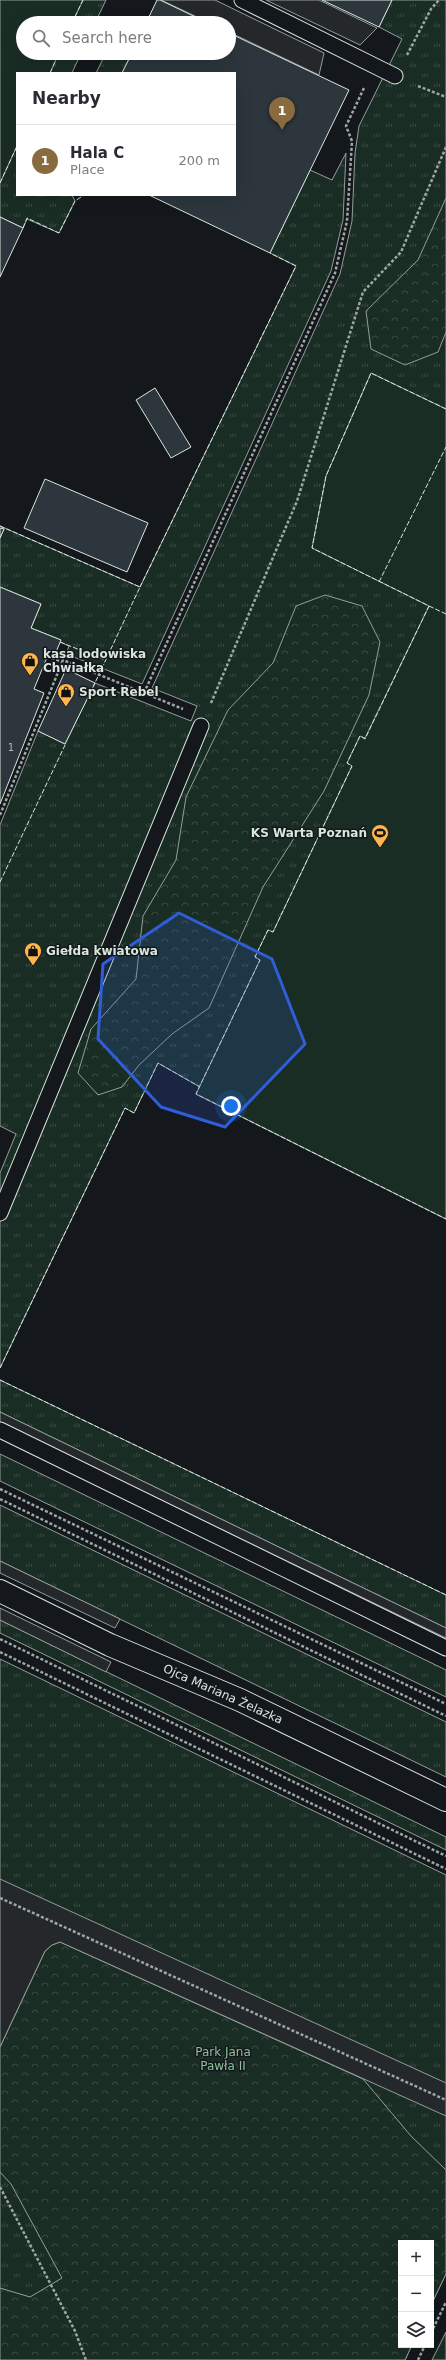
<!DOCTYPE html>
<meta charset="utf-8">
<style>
:root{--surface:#fff;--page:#f2f2f3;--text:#2b2b33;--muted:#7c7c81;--line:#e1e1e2;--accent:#8a6a3f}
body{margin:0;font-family:"DejaVu Sans",sans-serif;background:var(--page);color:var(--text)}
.controls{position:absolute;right:12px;bottom:12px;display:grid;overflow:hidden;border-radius:0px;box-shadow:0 4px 16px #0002}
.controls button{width:36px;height:36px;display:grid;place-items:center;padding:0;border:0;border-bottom:1px solid var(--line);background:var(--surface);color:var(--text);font:20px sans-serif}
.you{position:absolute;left:231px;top:1106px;width:14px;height:14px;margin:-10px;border:3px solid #fff;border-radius:50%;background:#1a73e8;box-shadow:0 0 0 6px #1a73e833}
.badge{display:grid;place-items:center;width:26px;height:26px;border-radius:50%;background:var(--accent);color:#fff;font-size:13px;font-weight:700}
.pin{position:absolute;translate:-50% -33px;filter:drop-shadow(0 1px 2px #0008)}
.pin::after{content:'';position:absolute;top:21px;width:14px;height:12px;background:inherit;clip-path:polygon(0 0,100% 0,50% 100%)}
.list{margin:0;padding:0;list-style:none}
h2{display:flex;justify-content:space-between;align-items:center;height:52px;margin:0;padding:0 16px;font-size:17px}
h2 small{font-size:13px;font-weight:400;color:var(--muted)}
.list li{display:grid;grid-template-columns:26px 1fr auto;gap:12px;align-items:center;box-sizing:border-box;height:72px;padding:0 16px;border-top:1px solid var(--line)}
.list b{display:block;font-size:15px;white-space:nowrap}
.list p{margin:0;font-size:13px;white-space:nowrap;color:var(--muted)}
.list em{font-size:13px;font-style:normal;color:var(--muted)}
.icon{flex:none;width:22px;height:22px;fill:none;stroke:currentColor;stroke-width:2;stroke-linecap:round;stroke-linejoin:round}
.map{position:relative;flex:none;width:446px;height:2360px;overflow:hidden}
.search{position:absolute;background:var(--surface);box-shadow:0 4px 16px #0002;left:16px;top:16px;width:220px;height:44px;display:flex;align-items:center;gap:10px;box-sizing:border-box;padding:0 14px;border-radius:22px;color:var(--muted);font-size:15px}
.panel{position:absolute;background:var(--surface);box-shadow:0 4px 16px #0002;left:16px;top:72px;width:220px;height:124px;border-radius:0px}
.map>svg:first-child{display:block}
.grass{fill:url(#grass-tufts);stroke:#939e99}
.forest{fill:url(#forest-crowns);stroke:#939e99}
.pitch{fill:#1a2d24;stroke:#939e99}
.parking{fill:#24282b;stroke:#939e99}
.building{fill:#2c363c;stroke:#d8e6dc}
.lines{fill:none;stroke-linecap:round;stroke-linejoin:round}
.service-casing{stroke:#d8e6dc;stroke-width:17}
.tertiary-casing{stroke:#d8e6dc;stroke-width:24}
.path{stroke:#9da8a2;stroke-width:2.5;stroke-dasharray:3 2;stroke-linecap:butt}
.service{stroke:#14181c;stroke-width:15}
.tertiary{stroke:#14181c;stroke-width:22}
.fence{stroke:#d8e6dc;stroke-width:1;stroke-dasharray:5 2;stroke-linecap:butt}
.marked{fill:#305dd8;fill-opacity:0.2;stroke:#305dd8;stroke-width:3;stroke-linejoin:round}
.labels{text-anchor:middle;stroke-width:3;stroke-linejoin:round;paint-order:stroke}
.number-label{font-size:10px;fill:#adbab4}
.poi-label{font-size:12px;font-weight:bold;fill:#d8e6dc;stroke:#14181c;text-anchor:start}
.street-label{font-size:12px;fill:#d8e6dc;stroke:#14181c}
.park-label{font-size:12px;fill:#8ac095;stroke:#14181c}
</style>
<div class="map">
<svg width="446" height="2360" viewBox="0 0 446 2360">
<defs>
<pattern id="grass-tufts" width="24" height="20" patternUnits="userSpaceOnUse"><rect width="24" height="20" fill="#1a2d24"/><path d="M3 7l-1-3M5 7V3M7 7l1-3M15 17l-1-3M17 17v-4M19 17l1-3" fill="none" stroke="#3b4b43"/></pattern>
<pattern id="forest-crowns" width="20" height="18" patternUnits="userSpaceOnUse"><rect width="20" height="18" fill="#1a2d24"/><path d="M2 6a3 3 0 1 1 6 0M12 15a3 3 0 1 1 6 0" fill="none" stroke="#3b4b43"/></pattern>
</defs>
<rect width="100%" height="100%" fill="#14181c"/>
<g class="grass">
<path d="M0 0H106L95 23H23V53H81L72 73H17V195H72L75 201 59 233 27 219 23 228 0 217Z"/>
<path d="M392 0H446V1219L196 1094 200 1087 158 1063 134 1113 125 1108 0 1368V1173L16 1134 0 1126V825L38 731 65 744 95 683 191 721 197 706 152 688 340 274 352 221 355 153 359 126 402 39 379 27Z"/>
<path d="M106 53H132L122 73H96Z"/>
<path d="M346 153 343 220 331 271 142 684 66 654 69 646 60 642 61 640 31 628 41 604 0 587V538L4 529 0 526 140 587 296 266 270 253 310 170 332 180Z"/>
<path d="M0 1380 446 1595V1628L0 1412Z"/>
<path d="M0 1454 446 1670V1697L0 1481Z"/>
<path d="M0 1505 446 1722V1777L0 1561Z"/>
<path d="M0 1620 446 1837V1850L0 1633Z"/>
<path d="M0 1659 446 1875V2274L431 2305V2243H401V2345H412L405 2360H0Z"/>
<path d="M446 2332V2360H432Z"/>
</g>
<g class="forest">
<path d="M446 198V332L438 352 405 365 371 349 366 311 418 260Z"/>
<path d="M325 595 362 606 380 642 369 695 324 791 263 887 209 1008 172 1034 139 1065 122 1087 98 1095 78 1073 91 1029 136 979 143 916 176 860 186 797 228 710 273 663 296 606Z"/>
<path d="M60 1942 363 2079 411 2136 446 2170V2274L431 2305V2243H401V2345H412L405 2360H0V2288L30 2297 62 2278 11 2184 0 2172V2047L45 1951 52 1945Z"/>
</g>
<g class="pitch">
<path d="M0 0H83L72 23H23V53H59L50 73H17V146L0 183Z"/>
<path d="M371 373 446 409V1219L196 1094 260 960 255 957 268 930 273 932 352 766 347 763 360 736 365 738 429 606 312 548 326 476Z"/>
</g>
<g class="parking">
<path d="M161 0H215L324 53 319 75 229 32V23H210Z"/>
<path d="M266 0H319L377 28 360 45Z"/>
<path d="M0 1412 446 1628V1638L0 1422Z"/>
<path d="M0 1561 120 1619 115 1628 0 1573Z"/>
<path d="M0 1608 111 1662 106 1672 0 1620Z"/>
<path d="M0 1879 446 2083V2116L60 1942 52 1945 45 1951 0 2047Z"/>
</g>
<g class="building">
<path d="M157 0H160L208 23H146Z"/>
<path d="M322 0H392L379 27Z"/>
<path d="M229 33 349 90 270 253 149 195H235V73H122L132 53H229Z"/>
<path d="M0 217 23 228 0 277Z"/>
<path d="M155 388 191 447 171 458 136 400Z"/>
<path d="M45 479 148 523 127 572 24 528Z"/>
<path d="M0 528 4 529 0 538Z"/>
<path d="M0 587 41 604 31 628 61 640 56 652 50 650 34 689 44 693 0 804Z"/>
<path d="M66 669 95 683 65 744 38 731Z"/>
</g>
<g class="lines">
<defs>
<g id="service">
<path d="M242 0 395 76"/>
<path d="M0 1213 201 726"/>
<path d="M0 1430 446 1648"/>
</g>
<path id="tertiary" d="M0 1591 110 1645 240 1700 446 1800"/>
</defs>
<use href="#service" class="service-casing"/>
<use href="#tertiary" class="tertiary-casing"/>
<g class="path">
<path d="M407 55 431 9 439 0"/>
<path d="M418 86 446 97"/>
<path d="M47 656 62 662"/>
<path d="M144 693 335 273 347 221 352 141 346 126 364 88"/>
<path d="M211 703 297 501 363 292 401 252 446 147"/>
<path d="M0 815 63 660 183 709"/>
<path d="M0 1489 446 1704"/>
<path d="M0 1499 446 1716"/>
<path d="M0 1639 446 1856"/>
<path d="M0 1652 446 1869"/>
<path d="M0 1898 446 2100"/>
<path d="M0 2187 75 2331 86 2360"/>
<path d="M431 2333 446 2302"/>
<path d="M418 2360 425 2345"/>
</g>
<use href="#service" class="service"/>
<use href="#tertiary" class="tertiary"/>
<g class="fence">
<path d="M72 23 83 0"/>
<path d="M50 73 59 53"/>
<path d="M0 183 17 146"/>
<path d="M23 228 27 218 59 233 75 201 84 195"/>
<path d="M446 409 371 373 326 476 312 548 429 606 365 739 360 736 347 763 352 766 273 932 268 930 255 957 260 960 196 1094 446 1219"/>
<path d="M0 526 140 587 94 685"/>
<path d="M379 582 446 447"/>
<path d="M140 587 296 266 270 253"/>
<path d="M429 606 446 614"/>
<path d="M60 642 105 660"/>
<path d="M0 882 66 743"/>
<path d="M0 1368 125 1108 134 1113 158 1063 200 1087"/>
<path d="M0 1380 446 1595"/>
</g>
</g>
<path class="marked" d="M179 913 272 959 305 1044 225 1127 161 1107 98 1039 103 964Z"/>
<defs>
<symbol id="shop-pin" viewBox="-11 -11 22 30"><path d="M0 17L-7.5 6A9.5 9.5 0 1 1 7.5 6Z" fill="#ffb74d" stroke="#14181c"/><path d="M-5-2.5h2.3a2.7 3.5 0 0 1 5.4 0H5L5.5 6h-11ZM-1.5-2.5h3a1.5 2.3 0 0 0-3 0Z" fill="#111"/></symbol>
<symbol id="stadium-pin" viewBox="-11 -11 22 30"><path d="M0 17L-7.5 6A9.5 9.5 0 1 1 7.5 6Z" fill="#ffb74d" stroke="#14181c"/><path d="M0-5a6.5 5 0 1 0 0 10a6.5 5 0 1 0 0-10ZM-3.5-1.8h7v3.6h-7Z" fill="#111"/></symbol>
</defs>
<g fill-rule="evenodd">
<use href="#shop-pin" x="20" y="651" width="20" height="27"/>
<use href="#shop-pin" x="56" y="682" width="20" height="27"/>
<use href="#stadium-pin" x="370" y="823" width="20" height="27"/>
<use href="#shop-pin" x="23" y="941" width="20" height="27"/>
</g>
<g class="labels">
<g class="number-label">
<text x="11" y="751">1</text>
</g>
<g class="poi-label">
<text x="43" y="658">kasa lodowiska<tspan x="43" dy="14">Chwiałka</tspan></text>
<text x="79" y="696">Sport Rebel</text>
<text x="367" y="837" text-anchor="end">KS Warta Poznań</text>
<text x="46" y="955">Giełda kwiatowa</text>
</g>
<g class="street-label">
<text transform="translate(223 1694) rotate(24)" y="4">Ojca Mariana Żelazka</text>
</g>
<g class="park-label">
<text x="223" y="2056">Park Jana<tspan x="223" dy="14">Pawła II</tspan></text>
</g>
</g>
</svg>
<div class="controls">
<button>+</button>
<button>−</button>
<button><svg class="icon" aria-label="layers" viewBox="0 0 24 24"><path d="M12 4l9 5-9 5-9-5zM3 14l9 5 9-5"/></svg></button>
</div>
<div class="you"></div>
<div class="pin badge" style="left:282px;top:130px">1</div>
<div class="search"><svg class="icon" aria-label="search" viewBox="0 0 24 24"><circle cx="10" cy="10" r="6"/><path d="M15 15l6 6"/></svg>Search here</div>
<section class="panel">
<h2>Nearby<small></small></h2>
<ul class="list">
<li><span class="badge">1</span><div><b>Hala C</b><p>Place</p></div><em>200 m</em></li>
</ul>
</section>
</div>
